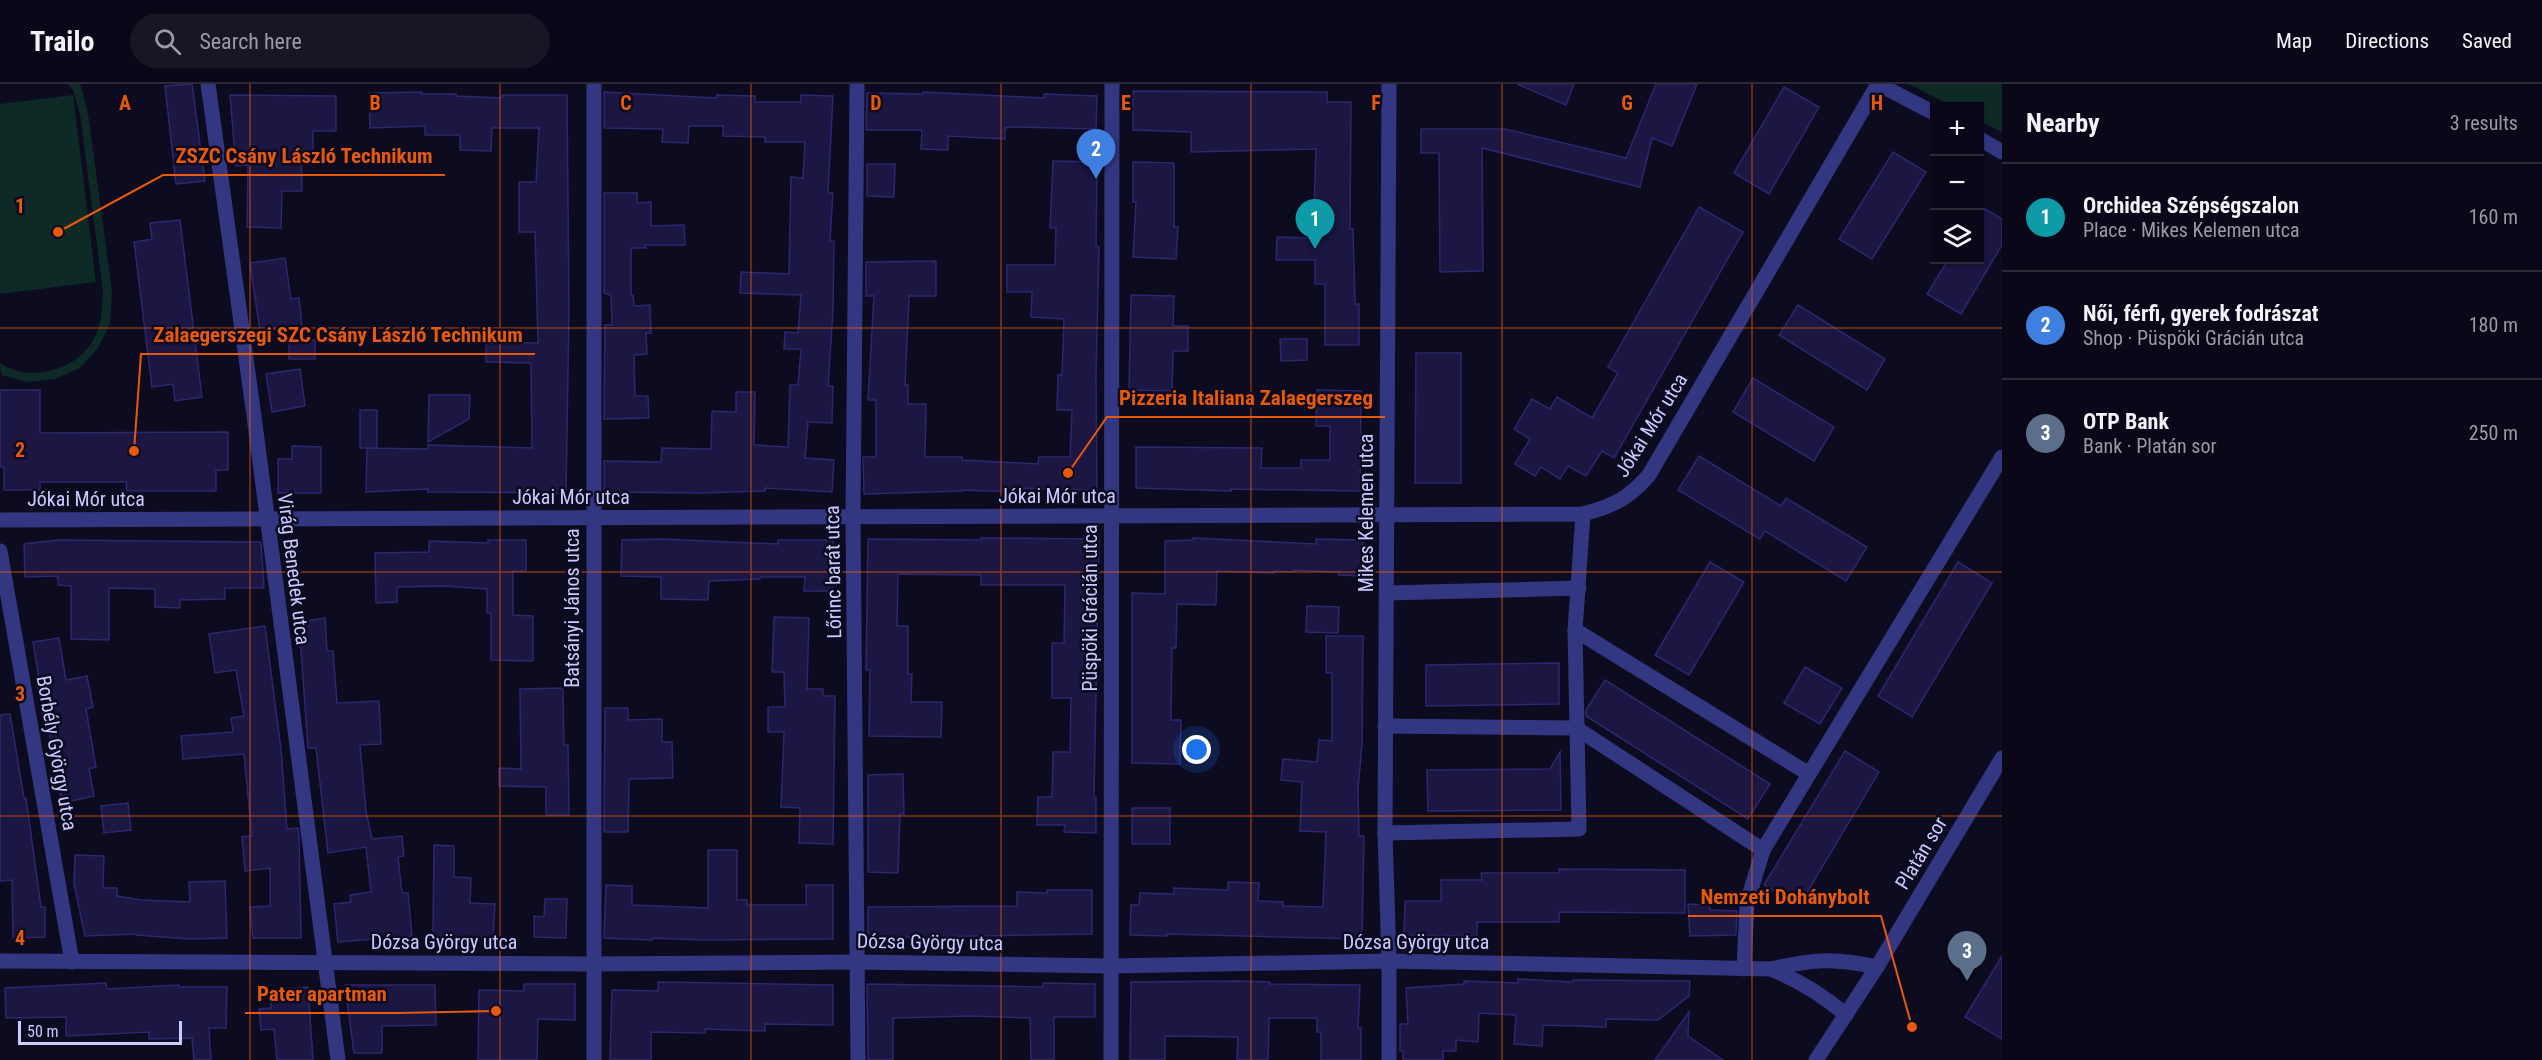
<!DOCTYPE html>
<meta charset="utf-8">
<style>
:root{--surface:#0a0818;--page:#181625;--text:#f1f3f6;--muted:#999aa2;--line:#2a2937;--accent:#00f3f5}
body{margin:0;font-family:"Roboto Condensed",sans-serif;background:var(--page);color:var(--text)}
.controls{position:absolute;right:18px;top:18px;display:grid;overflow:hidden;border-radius:0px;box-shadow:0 2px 4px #0004}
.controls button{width:54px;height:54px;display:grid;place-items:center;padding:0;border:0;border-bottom:2px solid var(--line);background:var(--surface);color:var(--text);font:30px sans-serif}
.scale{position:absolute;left:18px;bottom:15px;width:164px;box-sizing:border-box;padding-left:6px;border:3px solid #cbcaff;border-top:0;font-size:16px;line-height:21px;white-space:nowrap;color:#cbcaff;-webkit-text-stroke:4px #0d0b20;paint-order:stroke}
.you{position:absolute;left:1197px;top:666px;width:21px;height:21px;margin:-15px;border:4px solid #fff;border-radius:50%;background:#1a73e8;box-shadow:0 0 0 9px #1a73e833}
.badge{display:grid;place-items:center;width:39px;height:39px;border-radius:50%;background:var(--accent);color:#fff;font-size:20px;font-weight:700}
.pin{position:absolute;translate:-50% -50px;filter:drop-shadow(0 2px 3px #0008)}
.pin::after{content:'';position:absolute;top:32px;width:21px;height:18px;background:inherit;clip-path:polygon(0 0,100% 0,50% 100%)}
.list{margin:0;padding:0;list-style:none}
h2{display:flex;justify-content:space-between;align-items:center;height:78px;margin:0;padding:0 24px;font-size:26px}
h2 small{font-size:20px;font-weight:400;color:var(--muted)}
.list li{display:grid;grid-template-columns:39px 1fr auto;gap:18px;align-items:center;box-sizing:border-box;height:108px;padding:0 24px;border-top:2px solid var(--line)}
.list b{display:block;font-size:22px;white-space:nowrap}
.list p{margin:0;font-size:20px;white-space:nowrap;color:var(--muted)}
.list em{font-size:20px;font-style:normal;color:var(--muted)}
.icon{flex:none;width:33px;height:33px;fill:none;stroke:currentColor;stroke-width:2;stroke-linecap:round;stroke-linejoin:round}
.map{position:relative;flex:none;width:2002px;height:976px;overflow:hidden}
header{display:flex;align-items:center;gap:36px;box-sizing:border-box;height:84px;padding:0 30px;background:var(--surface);border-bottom:2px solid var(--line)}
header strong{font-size:28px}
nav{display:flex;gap:33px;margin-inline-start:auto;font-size:21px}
.search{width:420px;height:54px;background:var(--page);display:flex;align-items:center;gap:15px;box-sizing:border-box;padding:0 21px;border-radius:33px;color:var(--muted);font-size:22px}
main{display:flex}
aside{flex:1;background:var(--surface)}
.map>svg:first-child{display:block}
.green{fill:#0e2a26}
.building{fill:#1b1642;stroke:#2e266f;stroke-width:1.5}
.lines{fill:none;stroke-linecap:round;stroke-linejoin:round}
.minor{stroke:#333782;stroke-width:15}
.tertiary{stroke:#333782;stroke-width:15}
.grid{fill:none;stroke:#e8590c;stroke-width:1.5;stroke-opacity:0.55}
.labels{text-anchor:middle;stroke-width:5;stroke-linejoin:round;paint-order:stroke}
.street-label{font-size:20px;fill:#cbcaff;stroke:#0d0b20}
.grid-label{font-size:20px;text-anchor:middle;font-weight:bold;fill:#e8590c;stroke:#0d0b20;stroke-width:5;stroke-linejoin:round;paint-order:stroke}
.leader{fill:none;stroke:#e8590c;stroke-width:2}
.callout-dot{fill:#e8590c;stroke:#0d0b20;stroke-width:2}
.callout-label{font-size:21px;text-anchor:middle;font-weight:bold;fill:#e8590c;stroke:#0d0b20;stroke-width:5;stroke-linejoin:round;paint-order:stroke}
</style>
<header>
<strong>Trailo</strong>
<div class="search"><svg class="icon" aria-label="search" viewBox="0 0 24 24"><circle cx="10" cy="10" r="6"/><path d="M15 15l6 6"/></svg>Search here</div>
<nav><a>Map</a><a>Directions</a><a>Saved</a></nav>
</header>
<main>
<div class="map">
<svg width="2002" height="976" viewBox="0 0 2002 976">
<rect width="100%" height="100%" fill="#0d0b20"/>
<g class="green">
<path d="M68 0H79L81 2 88 29 112 208 110 240 98 264 80 284 55 295 28 298 1 291 0 279C28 299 74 287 92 258 102 242 102 226 103 208L80 30 73 6Z"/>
<path d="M1909 0H2002V48L1980 37V22H1952Z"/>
<path d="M73 11 96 198 0 210V20Z"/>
</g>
<g class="building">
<path d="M192 0 205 97 176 100 165 2Z"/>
<path d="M1517 0H1574L1566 21Z"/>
<path d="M1656 0H1697L1672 62 1652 54 1640 103 1482 64 1483 187 1440 188 1439 69H1421V45H1505L1626 74Z"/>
<path d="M1784 3 1819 23 1769 110 1734 89Z"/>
<path d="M1133 7 1327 8V18H1351L1350 145H1353L1355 220H1359V261H1325V200H1315V176H1276L1277 153 1313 154 1316 65 1191 68V48L1133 46Z"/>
<path d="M422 8V10H456V12L502 14V11H567L569 227 566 409 428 408V405L366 408 367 364 428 365V361L532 364 531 279 486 278V258L538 259 535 148H519V98H536L539 44H492L491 67 460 66V51H425V42L370 44 369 9Z"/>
<path d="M604 8 716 14 717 11 755 12V18H801V11L833 12 828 109H833L830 157H834L833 226 828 302H833L832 339 808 338 805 374 834 376 832 408 765 404V407L703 409 604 408V377L661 378 662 364 711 365 712 327 736 328V308H755L754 361 788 363 790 301H798L801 265H784L785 248 798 249 801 211 740 209 741 188 789 190 791 93 803 94 805 58H765V53L723 52V42H689L688 59 662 58 663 45 604 44Z"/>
<path d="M923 8 1044 14V10L1097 12 1096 45 1013 43 1005 44V55L948 52V66L921 65 922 46H866L867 9 923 10Z"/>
<path d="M230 11 336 12V47H313V66L301 67 302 107H282L281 144 247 143 248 81 236 82Z"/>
<path d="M1893 68 1926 88 1872 175 1839 155Z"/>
<path d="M1053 77 1097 78 1096 162 1099 163 1096 291 1097 406 1019 404V408L962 406V407L864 410 863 373H876V316H868L874 212H866V178L936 177V212H909L905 301H908V320H926L925 373H962V376L1038 380 1039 373H1070L1072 326H1057L1058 291H1062L1064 235 1031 233 1032 208H1007V181H1055L1056 144H1050Z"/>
<path d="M1133 78 1174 79V143H1178L1176 175 1133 173 1136 118H1133Z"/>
<path d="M867 80H895L894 113 867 112Z"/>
<path d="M604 109H637V119L651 118V142L684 141 685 161H645L646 164H631V211H633L634 222 650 221 651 249H646L647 270 634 271 635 312H648L649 334 604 335 605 241H612L611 211 604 209Z"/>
<path d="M1980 122 2002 135V161L1961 230 1927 210 1948 176H1980Z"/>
<path d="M1699 123 1743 148 1614 374 1602 367 1586 392 1568 382 1560 395 1541 383 1535 392 1515 380 1530 355 1514 345 1532 315 1550 325 1557 313 1592 334 1618 289 1608 283Z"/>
<path d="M180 136 202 313 175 317 173 300 152 303 134 158 152 155 150 139Z"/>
<path d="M285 174 291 215 299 214 302 242 260 247 250 179Z"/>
<path d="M1131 211 1174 212 1173 242H1188V267H1173L1172 307 1129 306Z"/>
<path d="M1798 221 1885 275 1867 306 1779 251Z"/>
<path d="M1280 255H1307V276L1281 277Z"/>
<rect x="289" y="256" width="26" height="19"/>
<path d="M1416 269H1461V399H1415Z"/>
<path d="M300 285 305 322 272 328 266 290Z"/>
<path d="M1753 294 1834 343 1814 377 1733 328Z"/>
<path d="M0 306H40V349L228 348V386H216V407H127L126 398H40V406H4V383H0Z"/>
<path d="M1317 306 1361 307 1360 407 1231 405V407L1136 404V363L1262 364 1261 384H1301V376H1330V342H1316Z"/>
<path d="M429 311H470L469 335 428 358Z"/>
<rect x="360" y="326" width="17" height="38"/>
<path d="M292 362 321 363V409H278V375H292Z"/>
<path d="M1699 372 1781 422 1786 414 1867 463 1846 497 1765 447 1760 455 1678 406Z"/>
<path d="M981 454 1099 455 1094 714H1096V749L1064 748 1065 741H1037L1038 713H1052L1053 668H1070L1071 614H1052V559H1064L1065 501H981V491L898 490 897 542H908V590H912L911 618H942L941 653 869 652 870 586H866L868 455 981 456Z"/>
<path d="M1193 454 1316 460V455L1363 456 1362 492 1339 491V488L1294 486V488L1274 487V489L1217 487 1216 521 1177 520 1176 564H1172L1171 636H1181L1180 680 1132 679V509L1165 510V457L1193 456Z"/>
<path d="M662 455 778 460V456H833V507H804L805 493H760V495L709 497 708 516 661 515V493L621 492 622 456Z"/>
<path d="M58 456 261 458 264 504H225V515L180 516V524L155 523V505L109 504V556L71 555V502L58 501V492L25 493 24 460Z"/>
<path d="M488 456H526V487H513V531L533 532V577L491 576V529H487V505L443 502 397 503V518L376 519 375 469 429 468V457L488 459Z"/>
<path d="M1710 478 1744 498 1689 591 1655 571Z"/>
<path d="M1958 478 1992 499 1912 633 1878 612Z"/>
<path d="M1307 522 1339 523 1338 549 1306 548Z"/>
<path d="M774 533 809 534 807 605H823V612H835L833 760 799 759 800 724 781 723 784 648H768V623H785L784 588H772Z"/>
<path d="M325 534 327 567H333L337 619 379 617 381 660 360 661 366 727 372 755 402 752 404 772 398 773 402 809H408L412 852 338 858 334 820 351 818 350 811 371 808 366 763 328 769 316 664H308L299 538Z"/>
<path d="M265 542 281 665 287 745 298 744 299 751 301 854H253L250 823 270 822V784L245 787 242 753 252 752 244 670 183 675 181 652 233 648 231 634 244 632 236 586 215 589 209 550Z"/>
<path d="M1326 552H1363L1362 660 1358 705 1359 752H1364L1362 855 1167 850V852L1130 851 1131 821H1139L1140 809 1174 810V804L1228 806V798L1259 799 1258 817 1283 818V822L1323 823 1326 748 1300 747 1302 698 1281 696 1283 675 1317 678 1319 656 1332 657V589H1326Z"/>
<path d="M59 554 66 596 87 592 93 623 86 625 96 683 89 685 94 712 62 719 46 632 43 633 37 601H40L33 558Z"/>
<path d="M1559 579V620L1426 622V581Z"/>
<path d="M1805 583 1842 604 1820 640 1784 619Z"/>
<path d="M1605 596 1770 700 1748 735 1586 632V626Z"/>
<path d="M563 604 564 661H568L569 731H546V703L499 702V684L521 685 520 605Z"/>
<path d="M605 624H628V636L662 635V658H672L673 694 629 695 628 748H604Z"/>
<path d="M10 630 24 714H26L41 823H45V853L13 854 12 796 0 797V631Z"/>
<path d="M1845 667 1879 688 1799 822 1764 801Z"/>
<path d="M1560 668 1561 726 1428 727 1427 686 1550 685Z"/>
<path d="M903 690 904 730H900L898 789 868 788V691Z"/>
<path d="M128 719 131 746 104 749 101 722Z"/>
<rect x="1132" y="724" width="38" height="36"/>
<path d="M434 761 454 762V793L471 794 470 819 495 820 493 854 433 852Z"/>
<path d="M708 766H737V816H747V821H806V801H833V855L703 856 652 854V856L604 854 606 801 632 802V821L708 824Z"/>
<path d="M75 771 104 772 103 804H117V812L142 816 190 818 189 798 225 797 227 854 190 855 136 851V850L85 852 74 800Z"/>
<path d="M1559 785 1685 786V829L1559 828V838H1477V852L1404 851 1405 817H1441V796H1482L1481 789H1559Z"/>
<path d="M1047 806H1092V850L868 854V823L1017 822V808L1047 809Z"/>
<path d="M545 815H567L566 854 534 853V832L544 833Z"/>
<path d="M1688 820 1710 821V826L1737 827 1736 851 1690 852Z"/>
<path d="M2002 872V955L1965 933Z"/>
<path d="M1518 895 1573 898V896L1690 897 1689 912 1658 936 1606 935V943L1543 941 1542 962 1514 960 1516 931 1479 929 1478 958 1456 956V967H1443V976H1403V967H1400V940H1408L1406 904 1464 900V897L1518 899Z"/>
<path d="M1236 897 1270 898V900L1360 901 1358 944H1361V976H1321V948H1317V934H1269L1268 976H1237L1238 953 1165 952V976H1130L1131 898Z"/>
<path d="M658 898 833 901V941L765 940V947L705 945V949L651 948V976H610L612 906 658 907Z"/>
<path d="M106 899 107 905 179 901V903H227L226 944H209L211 976H194L192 954 149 955V948L66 952V933L6 934 5 904Z"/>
<path d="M1043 899 1095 900V933H1054V976H1031L1030 934 972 932 893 934V976H868L867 900 1043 903Z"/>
<path d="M524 900H575V936L538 935 537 976H478L479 906 524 907Z"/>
<path d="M345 901H435L436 941 382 942V969H354Z"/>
<path d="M308 903 313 976H277L274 945 261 946 259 925 271 924 270 907Z"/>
<path d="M1689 928 1688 952 1723 976H1655Z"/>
</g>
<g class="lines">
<g class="minor">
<path d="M208 0 254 332 338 976"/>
<path d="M594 0V976"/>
<path d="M857 0 853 433 858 976"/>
<path d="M1389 0 1385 749 1389 877V976"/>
<path d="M1878 0 1934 29"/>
<path d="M1980 55 2002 68"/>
<path d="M0 436 1583 430C1613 422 1628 415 1649 391L1878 0"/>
<path d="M0 467 72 878"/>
<path d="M1387 509 1579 504"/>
<path d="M1575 546 1583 430"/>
<path d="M1385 642 1576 644 1763 766"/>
<path d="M1385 749 1579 745 1575 546 1809 690"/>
<path d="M0 877 594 880 858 878 1110 882 1389 877 1771 885C1800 897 1823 911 1846 931"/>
<path d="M1744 885 1747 819 1763 766 2002 373"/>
<path d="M1771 885C1813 875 1834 874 1877 883"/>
<path d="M1111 976 1112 0"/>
</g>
<path class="tertiary" d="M1816 976 1877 883 2002 674"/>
</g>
<path class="grid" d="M250 0V976M500 0V976M751 0V976M1001 0V976M1251 0V976M1502 0V976M1752 0V976M0 244H2002M0 488H2002M0 732H2002"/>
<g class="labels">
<g class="street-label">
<text transform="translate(1651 341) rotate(-58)" y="7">Jókai Mór utca</text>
<text x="1057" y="419">Jókai Mór utca</text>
<text x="571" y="420">Jókai Mór utca</text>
<text x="86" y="422">Jókai Mór utca</text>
<text transform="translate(1366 429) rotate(-90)" y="7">Mikes Kelemen utca</text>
<text transform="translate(294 485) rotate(83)" y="7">Virág Benedek utca</text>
<text transform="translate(833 488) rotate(-91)" y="7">Lőrinc barát utca</text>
<text transform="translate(572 524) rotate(-90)" y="7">Batsányi János utca</text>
<text transform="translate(1090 524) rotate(-90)" y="7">Püspöki Grácián utca</text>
<text transform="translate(57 669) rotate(80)" y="7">Borbély György utca</text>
<text transform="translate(1921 769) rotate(-59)" y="7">Platán sor</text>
<text x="444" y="865">Dózsa György utca</text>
<text transform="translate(930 858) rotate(1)" y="7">Dózsa György utca</text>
<text x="1416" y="865">Dózsa György utca</text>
</g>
</g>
<g class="grid-label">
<text x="125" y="26">A</text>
<text x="375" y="26">B</text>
<text x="626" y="26">C</text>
<text x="876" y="26">D</text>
<text x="1126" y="26">E</text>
<text x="1376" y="26">F</text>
<text x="1627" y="26">G</text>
<text x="1877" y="26">H</text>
<text x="20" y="129">1</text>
<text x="20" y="373">2</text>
<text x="20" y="617">3</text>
<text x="20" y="861">4</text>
</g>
<path class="leader" d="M58 148L163 91H445M134 367L141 270H535M1068 389L1107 333H1385M1912 943L1881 832H1688M496 927L399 929H245"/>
<g class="callout-dot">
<circle cx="58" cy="148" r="6"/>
<circle cx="134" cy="367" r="6"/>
<circle cx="1068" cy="389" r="6"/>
<circle cx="1912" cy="943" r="6"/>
<circle cx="496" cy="927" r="6"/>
</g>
<g class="callout-label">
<text x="304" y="79">ZSZC Csány László Technikum</text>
<text x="338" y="258">Zalaegerszegi SZC Csány László Technikum</text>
<text x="1246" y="321">Pizzeria Italiana Zalaegerszeg</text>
<text x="1785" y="820">Nemzeti Dohánybolt</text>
<text x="322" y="917">Pater apartman</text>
</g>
</svg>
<div class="controls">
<button>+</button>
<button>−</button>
<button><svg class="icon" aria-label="layers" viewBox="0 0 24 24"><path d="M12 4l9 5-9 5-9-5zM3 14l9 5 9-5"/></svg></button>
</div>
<div class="scale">50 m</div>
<div class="you"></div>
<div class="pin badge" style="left:1315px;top:165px;background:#0f9aa8">1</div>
<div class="pin badge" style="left:1096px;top:95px;background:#3f7fe0">2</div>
<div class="pin badge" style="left:1967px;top:897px;background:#5c6f8a">3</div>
</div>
<aside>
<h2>Nearby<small>3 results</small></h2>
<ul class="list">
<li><span class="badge" style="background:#0f9aa8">1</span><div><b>Orchidea Szépségszalon</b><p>Place · Mikes Kelemen utca</p></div><em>160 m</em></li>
<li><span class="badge" style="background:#3f7fe0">2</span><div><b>Női, férfi, gyerek fodrászat</b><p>Shop · Püspöki Grácián utca</p></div><em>180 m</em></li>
<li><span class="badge" style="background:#5c6f8a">3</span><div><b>OTP Bank</b><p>Bank · Platán sor</p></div><em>250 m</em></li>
</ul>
</aside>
</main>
